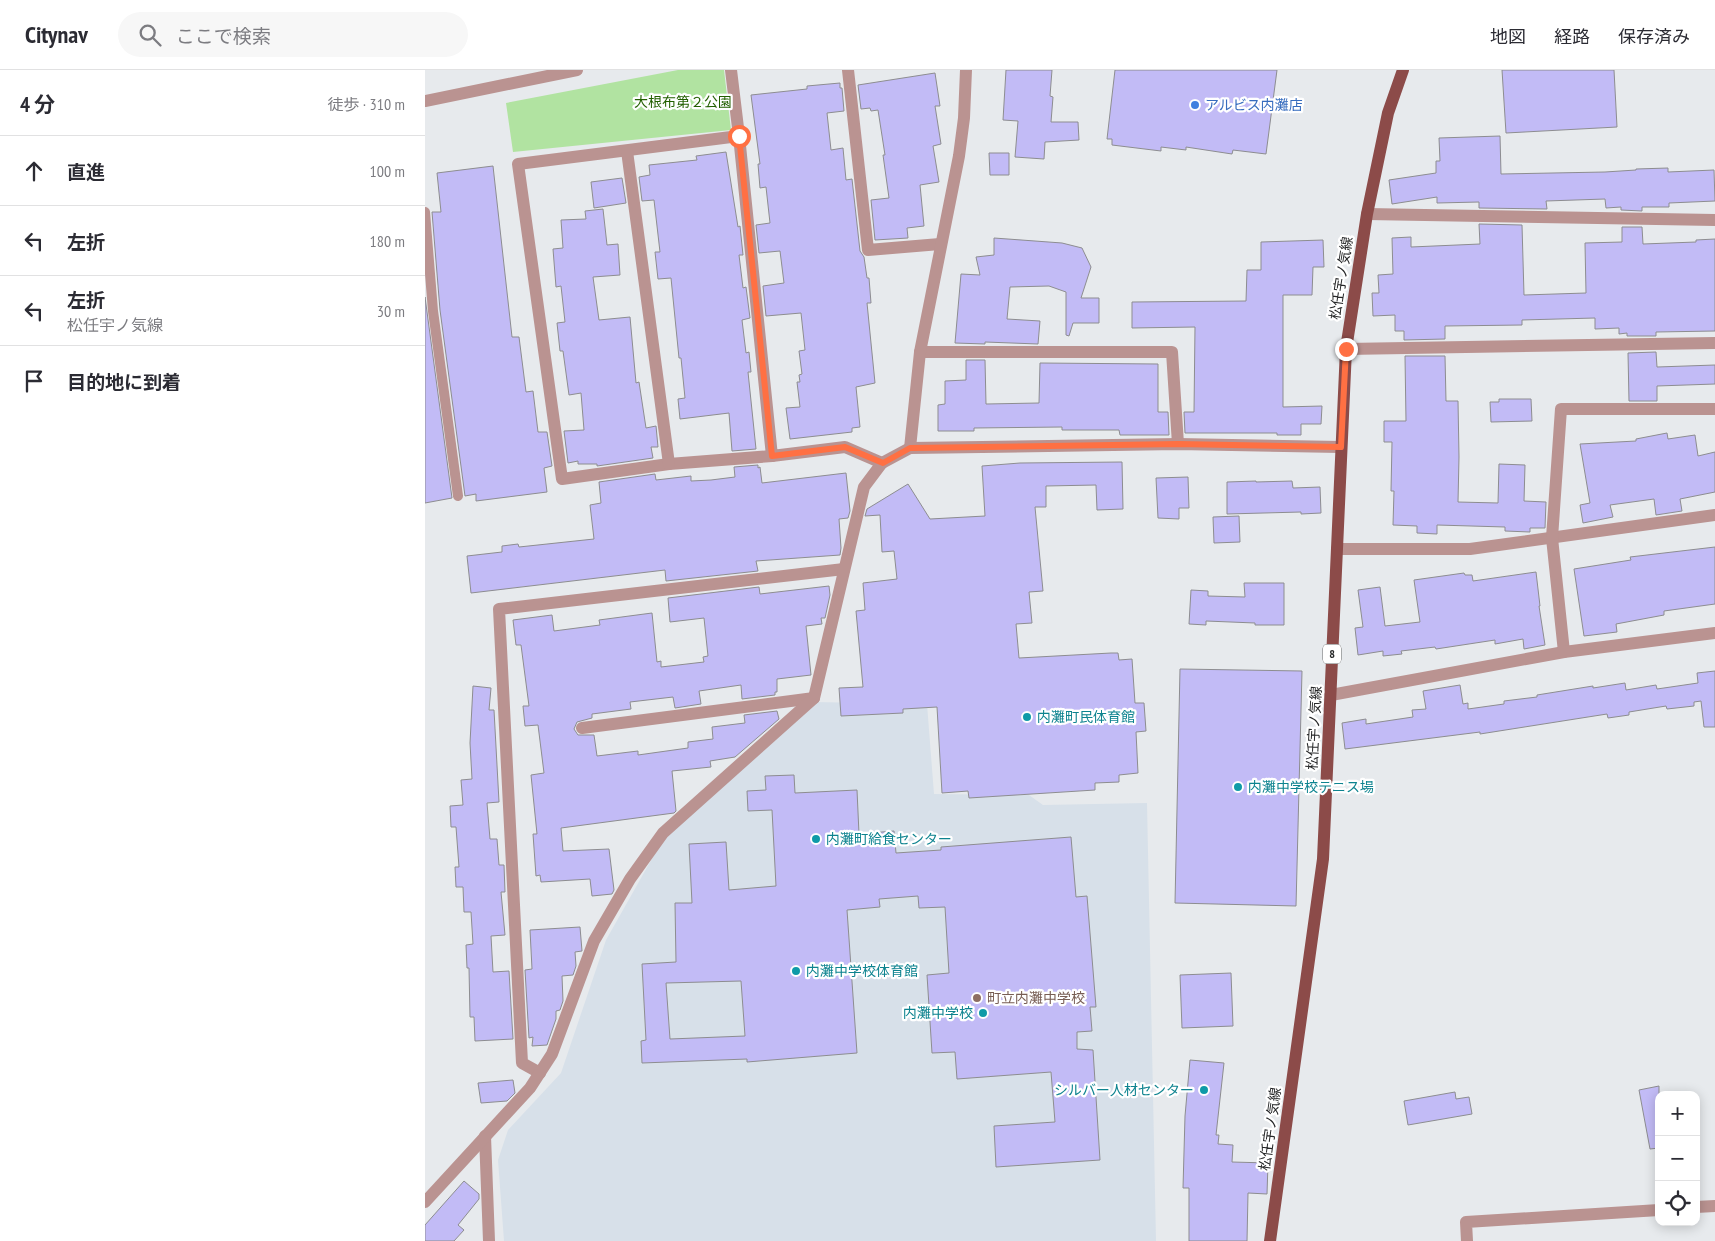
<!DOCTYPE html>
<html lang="ja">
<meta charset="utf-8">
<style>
:root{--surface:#fff;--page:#f7f7f7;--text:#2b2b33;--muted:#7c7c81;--line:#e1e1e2}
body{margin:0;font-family:"PT Sans Narrow","Noto Sans JP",sans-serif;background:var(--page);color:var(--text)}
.controls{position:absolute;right:15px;bottom:15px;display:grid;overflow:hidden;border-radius:10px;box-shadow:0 2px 12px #0003}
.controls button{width:45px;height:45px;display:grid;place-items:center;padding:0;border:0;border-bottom:1px solid var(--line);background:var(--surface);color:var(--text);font:25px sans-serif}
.stop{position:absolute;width:15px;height:15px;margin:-11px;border:4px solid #ff7043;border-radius:50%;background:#fff}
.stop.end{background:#ff7043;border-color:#fff;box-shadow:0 1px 5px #0008}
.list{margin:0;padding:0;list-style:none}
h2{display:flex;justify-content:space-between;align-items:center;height:65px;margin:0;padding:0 20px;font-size:21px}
h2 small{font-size:16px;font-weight:400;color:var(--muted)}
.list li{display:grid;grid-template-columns:32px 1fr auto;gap:15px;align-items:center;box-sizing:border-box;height:70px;padding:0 20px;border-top:1px solid var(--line)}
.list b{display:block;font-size:19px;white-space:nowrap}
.list p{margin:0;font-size:16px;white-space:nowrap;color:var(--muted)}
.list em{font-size:16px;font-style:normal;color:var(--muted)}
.icon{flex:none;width:28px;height:28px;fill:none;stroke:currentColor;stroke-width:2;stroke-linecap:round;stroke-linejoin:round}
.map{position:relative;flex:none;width:1290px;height:1171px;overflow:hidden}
header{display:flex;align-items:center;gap:30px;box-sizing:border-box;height:70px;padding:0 25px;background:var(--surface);border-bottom:1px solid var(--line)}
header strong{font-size:24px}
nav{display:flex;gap:28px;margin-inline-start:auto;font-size:18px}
.search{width:350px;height:45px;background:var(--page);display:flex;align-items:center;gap:12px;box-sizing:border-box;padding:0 18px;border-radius:28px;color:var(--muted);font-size:19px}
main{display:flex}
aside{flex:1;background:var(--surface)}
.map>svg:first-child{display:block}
.built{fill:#d7e0e9}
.green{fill:#b1e3a1}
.building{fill:#c2bbf6;stroke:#8d8d90;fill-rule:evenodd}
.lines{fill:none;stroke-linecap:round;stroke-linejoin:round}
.service{stroke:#ba9391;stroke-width:10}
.minor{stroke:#ba9391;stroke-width:12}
.primary{stroke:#8c4b49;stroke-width:12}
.route{stroke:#ff7043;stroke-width:6}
.shop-dot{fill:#3f7fe0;stroke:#fff;stroke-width:2}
.culture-dot{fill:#0f9aa8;stroke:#fff;stroke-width:2}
.education-dot{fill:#8d6e63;stroke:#fff;stroke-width:2}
.labels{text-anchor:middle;stroke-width:4.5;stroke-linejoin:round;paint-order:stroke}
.shield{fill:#fff;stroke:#676868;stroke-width:1}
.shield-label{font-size:12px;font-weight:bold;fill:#262728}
.park-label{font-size:14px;fill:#225f00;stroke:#fff}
.shop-label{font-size:14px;fill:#366cbe;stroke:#fff;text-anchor:start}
.street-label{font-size:14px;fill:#262728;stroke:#fff}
.culture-label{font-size:14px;fill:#0d838f;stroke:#fff;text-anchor:start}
.education-label{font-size:14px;fill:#785e54;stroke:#fff;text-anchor:start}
</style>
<header>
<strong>Citynav</strong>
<div class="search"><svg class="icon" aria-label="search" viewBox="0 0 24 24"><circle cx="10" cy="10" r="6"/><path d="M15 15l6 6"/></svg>ここで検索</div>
<nav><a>地図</a><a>経路</a><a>保存済み</a></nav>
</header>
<main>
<aside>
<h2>4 分<small>徒歩 · 310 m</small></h2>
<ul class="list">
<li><svg class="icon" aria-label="ahead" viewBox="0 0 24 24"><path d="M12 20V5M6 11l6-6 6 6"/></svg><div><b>直進</b></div><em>100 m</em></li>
<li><svg class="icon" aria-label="left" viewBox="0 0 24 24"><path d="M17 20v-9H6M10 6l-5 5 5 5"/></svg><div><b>左折</b></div><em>180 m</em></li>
<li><svg class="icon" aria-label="left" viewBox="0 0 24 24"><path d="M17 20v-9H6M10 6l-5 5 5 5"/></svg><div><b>左折</b><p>松任宇ノ気線</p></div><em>30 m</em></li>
<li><svg class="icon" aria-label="arrive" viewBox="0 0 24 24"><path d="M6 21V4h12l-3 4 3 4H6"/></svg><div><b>目的地に到着</b></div></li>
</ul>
</aside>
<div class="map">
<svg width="1290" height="1171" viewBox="0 0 1290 1171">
<rect width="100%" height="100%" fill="#e7eaed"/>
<path class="built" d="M388 632 502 634 509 724 604 725 618 735 722 733 731 1171H79L73 1090 83 1060 136 1003 181 870 242 762Z"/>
<path class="green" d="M253 0H299L306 60 88 82 81 33Z"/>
<g class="building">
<path d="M581 0H627L625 26 628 27 626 52H653L654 70 620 72 619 89 590 87 593 51 578 50Z"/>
<path d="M690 0H852L841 84 808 80 807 84 761 77V80L736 77V81L687 75V69H682Z"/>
<path d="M1077 0H1189L1192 57 1081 63Z"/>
<path d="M510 3 515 36H510L516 74 508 76 514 112 495 115 499 156 482 158 483 168 450 170 446 130 464 128 458 85H460L453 40 446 41 445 38 436 39 433 15Z"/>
<path d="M415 13V18H417L419 41 402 43 406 80 418 78 421 110 427 109 435 181 439 187 442 208H444L446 233H442L450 313 431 317 435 357 427 358V362L365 369 361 338 375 337 372 312H375L374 305 377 304 374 281 380 280 376 243 341 246 338 216 359 213 355 181 334 183 331 155 345 153 341 117 335 118 333 94H335L326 25 382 19V16Z"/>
<path d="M1075 66 1076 104 1180 102 1211 100V99L1243 98V102L1289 100 1290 131 1244 133V137H1217V141L1196 140V137L1181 138 1180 129 1121 131 1122 139 1054 138V132L1012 133V127L967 134 964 110 1011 103V91H1015L1014 68Z"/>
<path d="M301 82 313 157 315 156 318 185H314L318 218 321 217 325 248 317 250 321 283 324 282 326 302H323L331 379 307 381 304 343 255 349 253 329 260 328 256 288H254L246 208 233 209 230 182H235L229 130 217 131 214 107 225 105 224 95 272 90 271 86Z"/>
<path d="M564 83H584V105H565Z"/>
<path d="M68 96 87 267H94L101 322 108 321 113 362H122L127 396 119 398 122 422 51 431V424L40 426 15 240 7 142H16L12 103Z"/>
<path d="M197 108 201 133 169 138 166 112Z"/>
<path d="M178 139 182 175 193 174 195 205 168 207 174 250 205 247 211 313 214 312 221 358 231 356 233 377H226L228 388 172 396V394H153V391L143 393 139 361 159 360 156 323 144 325 138 281H135L132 253 140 252 136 216 131 217 128 179 138 178 136 150 161 149 160 141Z"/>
<path d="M1054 154 1097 155 1099 225 1161 223 1160 173 1197 172V157H1217L1218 174 1271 172V170L1290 169V261L1231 262V266H1202V263L1194 264V258L1170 259V248L1097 250V255L1020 256V269L979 270V261H970V245L948 246 947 223H954L953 205 968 204 967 168 986 167V177L1055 174Z"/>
<path d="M569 168 637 173 657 178 666 197 656 228H674V253H648L644 266 641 265V222L624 216 585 217 582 249 615 251 613 274 560 272V274L530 273 536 204 555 205 551 187 569 185Z"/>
<path d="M898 170 899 197H888L887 225H858V337L897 336 896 354H876V365H852V363H760L759 342H769L770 257 707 258V232L821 231 822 200H836V172Z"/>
<path d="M0 227 27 428 0 433Z"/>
<path d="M1231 282 1232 297 1290 295V314L1232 316V331H1204L1203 283Z"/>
<path d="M980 286H1020L1021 331H1033L1034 387 1033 432 1073 433 1074 394 1100 395 1099 431 1121 432 1120 458H1105V462L1080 461V457L1012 455V464L992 463V456L968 455 969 421H966L967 372H959V351H981Z"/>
<path d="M541 290H560L561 334 614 333 615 293 733 294V342H743L744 365H695L694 360H637V357L549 358V361H513V335L520 334V311L541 310Z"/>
<path d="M1074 329H1106L1107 351 1066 352 1065 332H1074Z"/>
<path d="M1242 363 1243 369 1270 365 1273 386 1290 382V422L1255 429 1257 441 1231 445 1229 429 1185 435 1188 447 1158 453 1155 435 1165 433 1155 374 1211 371V369Z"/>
<path d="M697 392 698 439 672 440 671 415 621 416V437H610L618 521 604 522 607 553 591 554 594 588 686 583H693L694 590 707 589 710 633H719L721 661 711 662 713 703 694 705V712L670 713V720L544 728 543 721 517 723 512 637 478 639V643L416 646 414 618 438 617 431 541 440 540 438 513 472 509 469 481 457 482 455 445 440 446 442 439 483 414 505 449 560 446 557 396 595 393Z"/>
<path d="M333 395V398L335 397 337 413 421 403 425 441 423 448 414 449 416 478 415 485 331 491 333 501 241 511 240 500 46 523 42 486 77 482V476L93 474 94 477 169 469 165 435 176 433 174 412 230 404 231 410 266 406V411L286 410 310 407 309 397Z"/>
<path d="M763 407 764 438H754V449L733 448 731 408Z"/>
<path d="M831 411V412L867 411 868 418 895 417 896 443 876 444V442L802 444V412Z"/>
<path d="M814 446 815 472 789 473 788 447Z"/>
<path d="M1290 477V534L1239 541V545L1191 554 1192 562 1159 566 1149 499 1206 490 1205 487Z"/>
<path d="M1111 502 1115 536H1114L1120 575 1099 579 1098 569 1070 574V570L1011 579 1010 577 976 581 977 584 958 586V581L933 585 930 558 938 557 933 520 955 517 960 556 995 552 989 510 1039 503 1040 505H1047L1048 511Z"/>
<path d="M819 513H859V555H830V553L781 551V555L764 554 766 520 783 521V526L820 527Z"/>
<path d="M404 516 405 525 400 548H396L397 554 381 556 386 605 352 609V622H350V625L317 629 316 615 274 621 276 634 250 638 248 627 205 632 206 639 167 644V648L152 652 149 659 153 665H169L172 686 213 681V685L263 678V672L288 669 287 657 320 653 319 645 352 641 354 649 310 687 285 691 286 697 247 701 251 741 249 743 136 758 138 781 184 779 189 820 187 824 167 826 165 809 116 812 115 805 111 806 108 764H112L106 705 119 703 113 655 100 656 98 636H104L96 575H91L88 550 127 545 129 561 175 555 174 550 227 543 232 592 236 591V597L279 592 278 587 283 586 279 548 245 552 243 528 334 517 335 524Z"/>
<path d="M755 599 877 601 871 836 750 833Z"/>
<path d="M1290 601V657H1279L1276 631 1269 632V636L1242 639 1241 636 1204 642V645L1183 648 1182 644 1055 664V662L920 679 917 653 941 649V654L988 647 987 640 1001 639 998 621 1035 615 1038 634 1043 633V639L1079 634V631L1112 627V625L1168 616V618L1200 613 1201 620 1231 615 1232 619 1273 613 1272 603Z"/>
<path d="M48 616 66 618 64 640H69L74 732 62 733 65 769H72L74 795H79L80 822H76L80 865 66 866 68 902 84 901 88 969 50 971 49 947H45L44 898H42L41 875 48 874 46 842H39L38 817H31L30 797H34L31 757H26L25 736 38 735 36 710 47 709 45 673Z"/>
<path d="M369 705 370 723 432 720 434 764 469 761 471 783 516 780V777L646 767 651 827 662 826 671 937H665L667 961 652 962V979L668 980 675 1090 571 1097 569 1056 630 1052 626 1002 532 1009 530 982 507 983 502 905 524 903 520 837 494 838 493 826 454 829 455 837 422 840 432 983 322 992V989L217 993 216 971 221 970 217 894 251 892 250 833H267L264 774 301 772 304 820 351 816 347 740 323 741 322 721 341 720 340 706ZM316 911 320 966 245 969 241 913Z"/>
<path d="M155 857 157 881 150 882 151 896 148 905 137 906 138 931 135 940 131 941V949L122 975 107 976 108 967 104 968 100 900 107 899 105 860Z"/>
<path d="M806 903 808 956 757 958 755 905Z"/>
<path d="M765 990 799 993 791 1065H794L793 1074 808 1075 807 1092 843 1093 842 1124 823 1123 822 1171H764V1118H758L760 1046Z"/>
<path d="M88 1010 90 1023 82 1031 56 1033 53 1013Z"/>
<path d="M1234 1016V1078L1225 1079 1214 1020Z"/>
<path d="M1030 1022 1031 1029 1044 1027 1047 1044 983 1055 979 1031Z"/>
<path d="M39 1111 54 1124V1129L33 1155 39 1160 29 1171H0V1155Z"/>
</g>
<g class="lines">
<path class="service" d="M0 142 8 241 33 426"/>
<g class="minor">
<path d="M306 0 314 66 347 386 420 377 457 393"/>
<path d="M423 0 443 180 515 174"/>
<path d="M0 31 152 0"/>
<path d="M314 66 93 94 137 409 244 394 347 386"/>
<path d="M202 81 244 394"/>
<path d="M942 144 1290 150"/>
<path d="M921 279 1290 273"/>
<path d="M495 282H747L753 374"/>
<path d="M485 378 495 282 534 86 539 48 541 0"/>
<path d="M912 479H1045L1290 445"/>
<path d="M1139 582 1127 468 1136 339H1290"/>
<path d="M906 625 1139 582 1290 563"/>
<path d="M157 658 389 628"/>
<path d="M115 1003 97 993 74 539 419 499"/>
<path d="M60 1066 64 1171"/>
<path d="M0 1132 105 1018 127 984 169 871 205 809 238 763 389 628 439 417 457 393 485 378 753 374 915 377"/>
<path d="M1271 1137 1290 1136"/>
<path d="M1042 1171 1041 1152 1234 1140"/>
</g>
<path class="primary" d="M845 1171 898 789 921 279 942 144 963 43 978 0"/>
</g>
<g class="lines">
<path class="route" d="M314 66 347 386 420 377 458 393 485 378 753 374 916 377 921 279"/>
</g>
<circle class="shop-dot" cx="770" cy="35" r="5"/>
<g class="culture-dot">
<circle cx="602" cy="647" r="5"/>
<circle cx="813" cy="717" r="5"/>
<circle cx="391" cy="769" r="5"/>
<circle cx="371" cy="901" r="5"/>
<circle cx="558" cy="943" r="5"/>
<circle cx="779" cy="1020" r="5"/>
</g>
<circle class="education-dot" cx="552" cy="928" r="5"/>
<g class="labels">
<rect class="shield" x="898" y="574.5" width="18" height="19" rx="4"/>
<g class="shield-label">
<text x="907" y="588">8</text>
</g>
<g class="park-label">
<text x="258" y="37">大根布第２公園</text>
</g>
<g class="shop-label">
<text x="780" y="40">アルビス内灘店</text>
</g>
<g class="street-label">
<text transform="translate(916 208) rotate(-81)" y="5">松任宇ノ気線</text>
<text transform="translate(889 658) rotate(-87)" y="5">松任宇ノ気線</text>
<text transform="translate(845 1059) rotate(-82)" y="5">松任宇ノ気線</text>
</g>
<g class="culture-label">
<text x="612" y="652">内灘町民体育館</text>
<text x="823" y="722">内灘中学校テニス場</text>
<text x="401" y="774">内灘町給食センター</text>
<text x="381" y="906">内灘中学校体育館</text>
<text x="548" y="948" text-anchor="end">内灘中学校</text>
<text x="769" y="1025" text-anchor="end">シルバー人材センター</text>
</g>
<g class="education-label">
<text x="562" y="933">町立内灘中学校</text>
</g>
</g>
</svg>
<div class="controls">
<button>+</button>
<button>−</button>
<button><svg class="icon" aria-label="locate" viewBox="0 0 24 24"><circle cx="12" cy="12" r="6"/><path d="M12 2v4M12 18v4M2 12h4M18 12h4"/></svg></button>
</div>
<div class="stop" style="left:314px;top:66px"></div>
<div class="stop end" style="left:921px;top:279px"></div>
</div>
</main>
